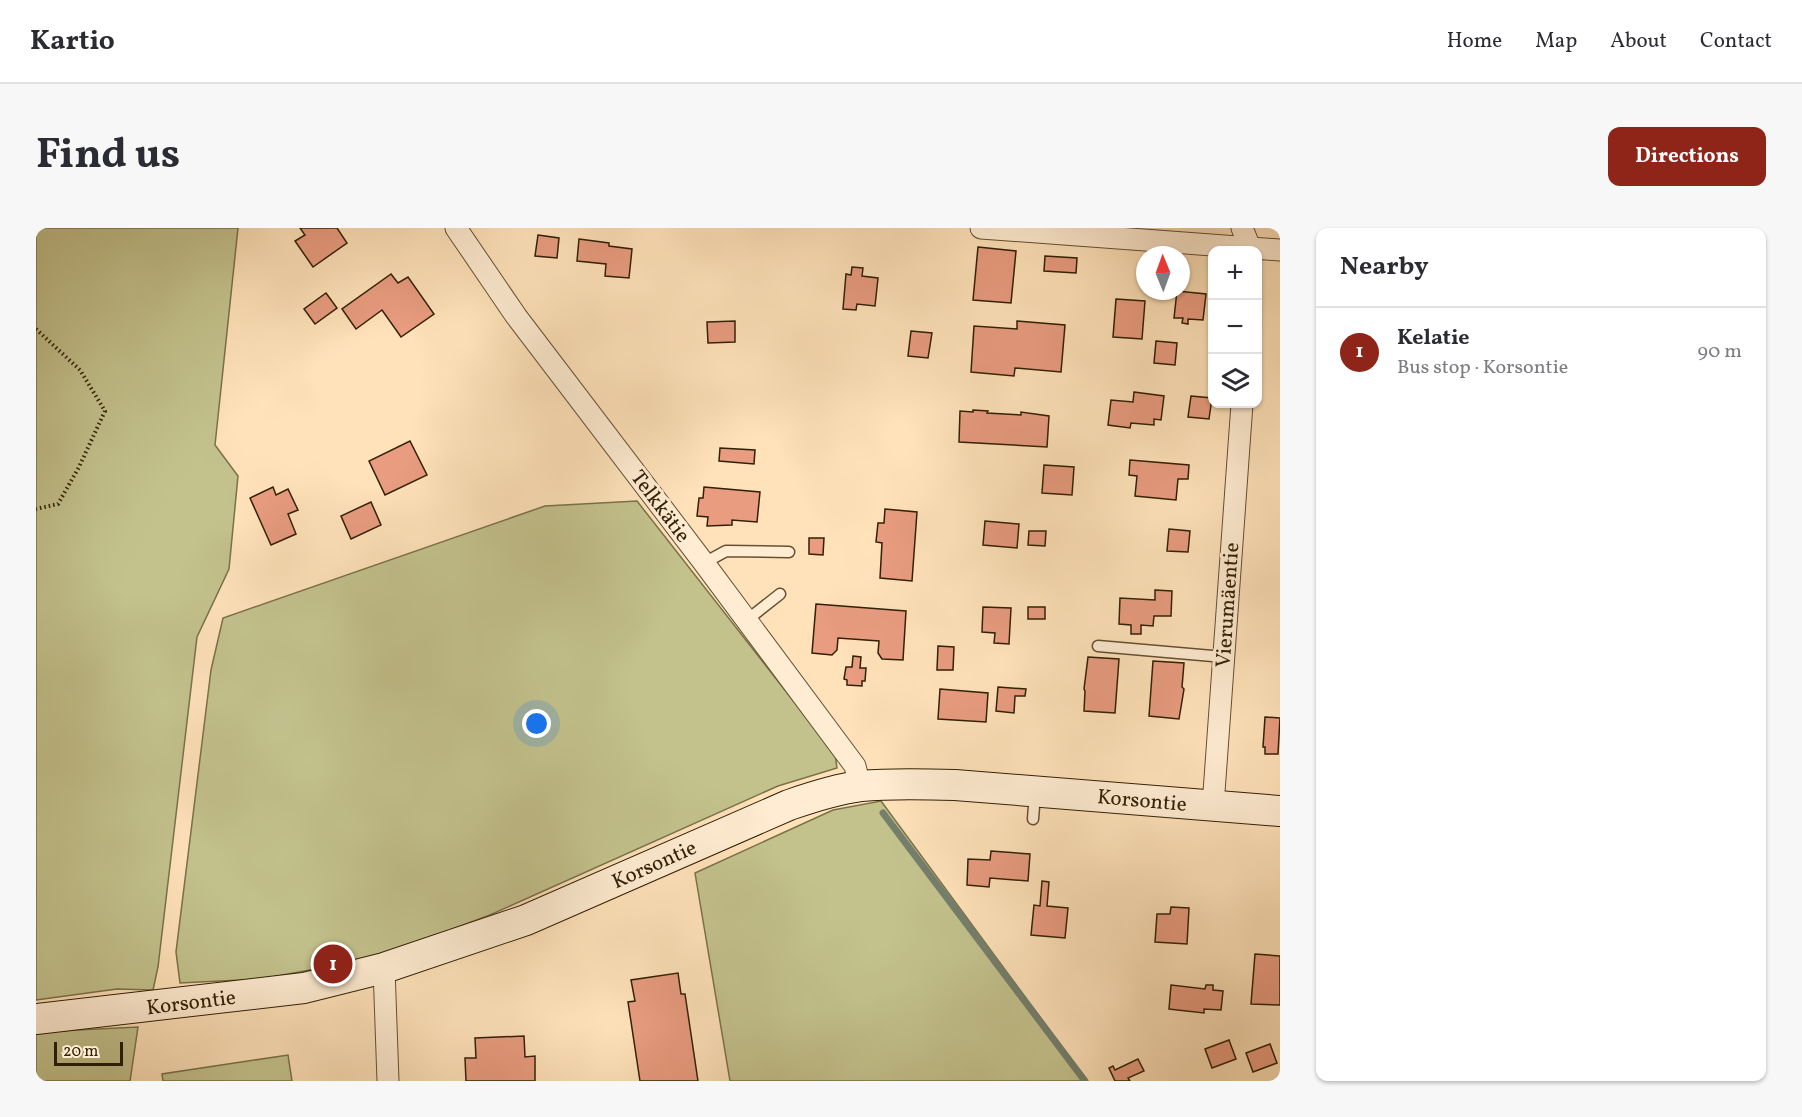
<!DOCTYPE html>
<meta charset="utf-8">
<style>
:root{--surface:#fff;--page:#f7f7f7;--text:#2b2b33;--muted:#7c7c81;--line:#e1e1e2;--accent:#8f2418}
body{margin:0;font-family:Vollkorn,serif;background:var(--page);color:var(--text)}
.controls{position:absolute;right:18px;top:18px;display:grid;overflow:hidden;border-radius:12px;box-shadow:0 2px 4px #0004}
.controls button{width:54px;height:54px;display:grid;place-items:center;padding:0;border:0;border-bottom:2px solid var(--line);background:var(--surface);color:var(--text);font:30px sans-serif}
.compass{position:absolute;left:1100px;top:18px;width:54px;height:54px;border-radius:50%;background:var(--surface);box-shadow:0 2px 4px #0004;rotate:359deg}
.scale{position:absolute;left:18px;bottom:15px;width:69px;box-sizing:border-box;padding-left:6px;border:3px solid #312005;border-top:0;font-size:16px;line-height:21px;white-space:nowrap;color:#312005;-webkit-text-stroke:4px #ffecd2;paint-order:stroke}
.you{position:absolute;left:501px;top:496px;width:21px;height:21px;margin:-15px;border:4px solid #fff;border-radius:50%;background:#1a73e8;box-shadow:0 0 0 9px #1a73e833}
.badge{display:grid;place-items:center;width:39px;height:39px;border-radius:50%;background:var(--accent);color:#fff;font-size:20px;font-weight:700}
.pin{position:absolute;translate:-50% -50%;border:3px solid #fff;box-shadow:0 2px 6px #0006}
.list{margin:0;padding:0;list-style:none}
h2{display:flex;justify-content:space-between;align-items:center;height:78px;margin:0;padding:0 24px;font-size:26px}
h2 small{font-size:20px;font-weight:400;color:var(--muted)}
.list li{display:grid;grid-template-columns:39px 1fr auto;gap:18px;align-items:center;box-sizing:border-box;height:90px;padding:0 24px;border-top:2px solid var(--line)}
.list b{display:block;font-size:22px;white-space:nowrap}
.list p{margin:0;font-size:20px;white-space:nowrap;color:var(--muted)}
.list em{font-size:20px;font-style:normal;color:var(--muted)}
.icon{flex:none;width:33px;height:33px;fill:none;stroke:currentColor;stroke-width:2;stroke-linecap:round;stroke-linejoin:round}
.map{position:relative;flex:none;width:1244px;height:853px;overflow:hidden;border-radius:12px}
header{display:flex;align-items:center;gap:36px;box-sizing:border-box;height:84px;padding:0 30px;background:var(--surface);border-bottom:2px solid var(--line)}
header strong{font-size:28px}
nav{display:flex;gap:33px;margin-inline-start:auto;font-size:21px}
.intro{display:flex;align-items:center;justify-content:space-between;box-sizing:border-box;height:144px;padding:0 36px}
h1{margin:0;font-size:42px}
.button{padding:15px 27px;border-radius:12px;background:var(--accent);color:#fff;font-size:21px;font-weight:700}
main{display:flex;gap:36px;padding:0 36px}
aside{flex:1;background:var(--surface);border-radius:12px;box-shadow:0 2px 4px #0004}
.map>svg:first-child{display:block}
.green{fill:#c3c28d;stroke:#7a7149;stroke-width:1.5}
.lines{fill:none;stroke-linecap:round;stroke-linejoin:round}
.stream{stroke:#747f6c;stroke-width:7}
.building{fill:#e99c80;stroke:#312005;stroke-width:1.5}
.lane-casing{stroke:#645032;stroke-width:13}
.street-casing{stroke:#645032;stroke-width:23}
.secondary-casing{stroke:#312005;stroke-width:32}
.path{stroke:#312005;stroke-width:4;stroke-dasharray:1.5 3;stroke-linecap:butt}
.lane{stroke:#ffecd2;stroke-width:10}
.street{stroke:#ffecd2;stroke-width:21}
.secondary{stroke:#ffecd2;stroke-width:30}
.labels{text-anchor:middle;stroke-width:6;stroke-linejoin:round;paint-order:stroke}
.street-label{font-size:21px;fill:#312005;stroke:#ffecd2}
</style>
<header>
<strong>Kartio</strong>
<nav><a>Home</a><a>Map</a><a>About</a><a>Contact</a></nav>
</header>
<div class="intro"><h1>Find us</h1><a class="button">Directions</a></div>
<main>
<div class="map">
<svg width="1244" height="853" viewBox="0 0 1244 853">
<rect width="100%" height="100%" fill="#ffe2ba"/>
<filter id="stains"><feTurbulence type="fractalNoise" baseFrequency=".00333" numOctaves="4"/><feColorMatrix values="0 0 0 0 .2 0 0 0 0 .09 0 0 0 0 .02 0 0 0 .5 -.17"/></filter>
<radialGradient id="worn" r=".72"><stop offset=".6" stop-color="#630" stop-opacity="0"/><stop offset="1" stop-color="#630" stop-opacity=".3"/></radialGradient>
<g class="green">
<path d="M0 0H202L179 217 202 248 193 341 161 409 122 739 117 762 81 761 0 772Z"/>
<path d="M601 273 799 526 801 540 742 558 454 687 339 730 225 751 144 755 140 724 175 442 187 390 509 278Z"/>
<path d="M845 573 1051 853H694L659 645 797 582Z"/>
<path d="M102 799 94 853H0V804Z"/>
<path d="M252 827 256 853H127L126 846Z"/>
</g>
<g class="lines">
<path class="stream" d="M847 585 1049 853"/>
</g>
<g class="building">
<path d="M264 0H301L311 15 277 39 259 13 269 7Z"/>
<path d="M502 7 523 10 521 30 499 28Z"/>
<path d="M543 11 573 15V18L596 21 593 50 569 48 570 36 541 33Z"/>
<path d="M942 19 980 23 975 75 937 72Z"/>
<path d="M1009 28 1041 30 1040 45 1008 43Z"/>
<path d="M816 39 827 40 826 48 842 50 839 78 821 76 820 82 807 81 810 46 815 47Z"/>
<path d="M355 46 362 55 372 49 398 86 365 109 346 82 320 101 306 81Z"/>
<path d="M1141 63 1170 66 1167 92 1152 91V96L1146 95 1147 90H1138Z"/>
<path d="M290 65 301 80 279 96 268 81Z"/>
<path d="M1080 71 1109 73 1106 111 1077 109Z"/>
<path d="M699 93V114L672 115 671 94Z"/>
<path d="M981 93 1029 97 1025 144 979 140 978 148 935 144 938 98 981 101Z"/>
<path d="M875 103 896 105 892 130 872 128Z"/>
<path d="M1120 113 1141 115 1139 137 1118 135Z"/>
<path d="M1098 164 1128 168 1125 192 1118 191V197L1095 195 1094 200 1072 197 1075 172 1097 174Z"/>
<path d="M1155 168 1176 170 1173 191 1152 189Z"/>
<path d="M937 182 952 183 951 185 985 187V184L1013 188 1011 219 923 214 924 183 937 184Z"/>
<path d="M374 213 391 247 349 267 333 233Z"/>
<path d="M684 220 719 222 718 236 683 233Z"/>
<path d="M1094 232 1153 237 1152 251H1142L1140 272 1099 268 1101 248 1093 247Z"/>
<path d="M1008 237 1038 239 1036 267 1006 265Z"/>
<path d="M237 259 240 267 252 261 262 282 252 286 260 306 235 317 214 270Z"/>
<path d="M668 259 724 264 721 294 696 292V297L671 298 672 289 661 288 663 270H667Z"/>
<path d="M335 274 345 297 315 311 305 288Z"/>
<path d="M849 281 881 284 876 353 844 350 846 315 840 314 842 295H848Z"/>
<path d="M949 293 983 296 981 320 947 317Z"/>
<path d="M1133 301 1154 303 1152 324 1131 323Z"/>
<path d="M993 303H1010L1009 318 992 317Z"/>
<path d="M773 310H788L787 327 773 326Z"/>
<path d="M1119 362 1136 363 1135 388H1118L1117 398 1105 397V406H1095V397L1083 396 1084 370 1119 372Z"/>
<path d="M780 376 870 383 867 432 846 431 842 425 843 413 802 410 801 422 796 427 776 425Z"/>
<path d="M947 379 975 380 973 416 958 415 959 405 946 404Z"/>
<rect x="992" y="379" width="17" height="12"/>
<path d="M902 418 918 419 917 442H901Z"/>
<path d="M817 428 825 429 824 440H830L829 453H826V458L811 457V452L808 451 810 439H816Z"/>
<path d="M1052 429 1083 431 1079 485 1048 483 1049 463 1048 461Z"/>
<path d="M1117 433 1148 435 1146 459 1148 461 1143 491 1113 488Z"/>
<path d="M962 459 990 461 989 468H979L978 485 960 483Z"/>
<path d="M904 461 952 465 950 494 902 491Z"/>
<path d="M1229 489 1244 490 1242 526H1229V519H1227Z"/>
<path d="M955 623 994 626 992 653 954 650 953 659 931 657 932 631 954 632Z"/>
<path d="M1006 653 1013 654 1011 678 1032 680 1029 710 995 707 998 677 1004 678Z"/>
<path d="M1135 679 1153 680 1151 716 1119 714 1121 686H1134Z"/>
<path d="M1219 726 1244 728V777L1215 776Z"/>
<path d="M642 745 645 766H649L662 853H604L592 774 599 773 595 752Z"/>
<path d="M1135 757 1169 761 1170 757H1177V762L1187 763 1185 782 1168 781V785L1133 781Z"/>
<path d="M488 808 489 829 499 828V853H430L429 830H440L439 810Z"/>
<path d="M1193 812 1200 831 1176 840 1169 821Z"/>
<path d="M1234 816 1241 835 1217 844 1210 825Z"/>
<path d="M1102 831 1108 843 1092 850 1094 853H1079L1073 840 1077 838 1079 842Z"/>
</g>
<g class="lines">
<defs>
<g id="lane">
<path d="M668 335 690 323 753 324"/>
<path d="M711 392 744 366"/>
<path d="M1062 418 1188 429"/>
<path d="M997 591 999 565"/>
</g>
<g id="street">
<path d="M420 0 480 88 668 335 819 538 824 558"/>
<path d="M945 0 1244 22"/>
<path d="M1206 0 1215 22"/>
<path d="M1177 578 1206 176"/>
<path d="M348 740 352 853"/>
</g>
<path id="secondary" d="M0 791 268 760 348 740 490 692 753 577C776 569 800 561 825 558 856 555 888 556 919 557L1244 583"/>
</defs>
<use href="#lane" class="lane-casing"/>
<use href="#street" class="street-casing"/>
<use href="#secondary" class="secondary-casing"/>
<path class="path" d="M0 101 44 142 69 183 43 239 22 276 0 281"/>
<use href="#lane" class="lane"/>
<use href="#street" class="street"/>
<use href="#secondary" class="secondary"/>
</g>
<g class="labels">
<g class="street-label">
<text transform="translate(625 278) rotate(53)" y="7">Telkkätie</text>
<text transform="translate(1191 377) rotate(-86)" y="7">Vierumäentie</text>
<text transform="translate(1106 572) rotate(5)" y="7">Korsontie</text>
<text transform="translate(618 636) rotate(-24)" y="7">Korsontie</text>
<text transform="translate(155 774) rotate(-7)" y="7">Korsontie</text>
</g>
</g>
<rect width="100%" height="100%" filter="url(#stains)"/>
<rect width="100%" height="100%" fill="url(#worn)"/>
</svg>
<div class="controls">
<button>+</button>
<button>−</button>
<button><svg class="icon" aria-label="layers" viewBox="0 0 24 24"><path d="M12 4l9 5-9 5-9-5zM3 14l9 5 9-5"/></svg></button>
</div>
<svg class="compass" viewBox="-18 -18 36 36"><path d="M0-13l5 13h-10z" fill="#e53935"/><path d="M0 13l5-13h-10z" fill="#7c7c81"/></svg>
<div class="scale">20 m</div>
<div class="you"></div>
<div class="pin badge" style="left:297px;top:736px">1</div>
</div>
<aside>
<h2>Nearby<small></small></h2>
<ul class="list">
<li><span class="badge">1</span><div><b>Kelatie</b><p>Bus stop · Korsontie</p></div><em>90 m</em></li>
</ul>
</aside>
</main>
